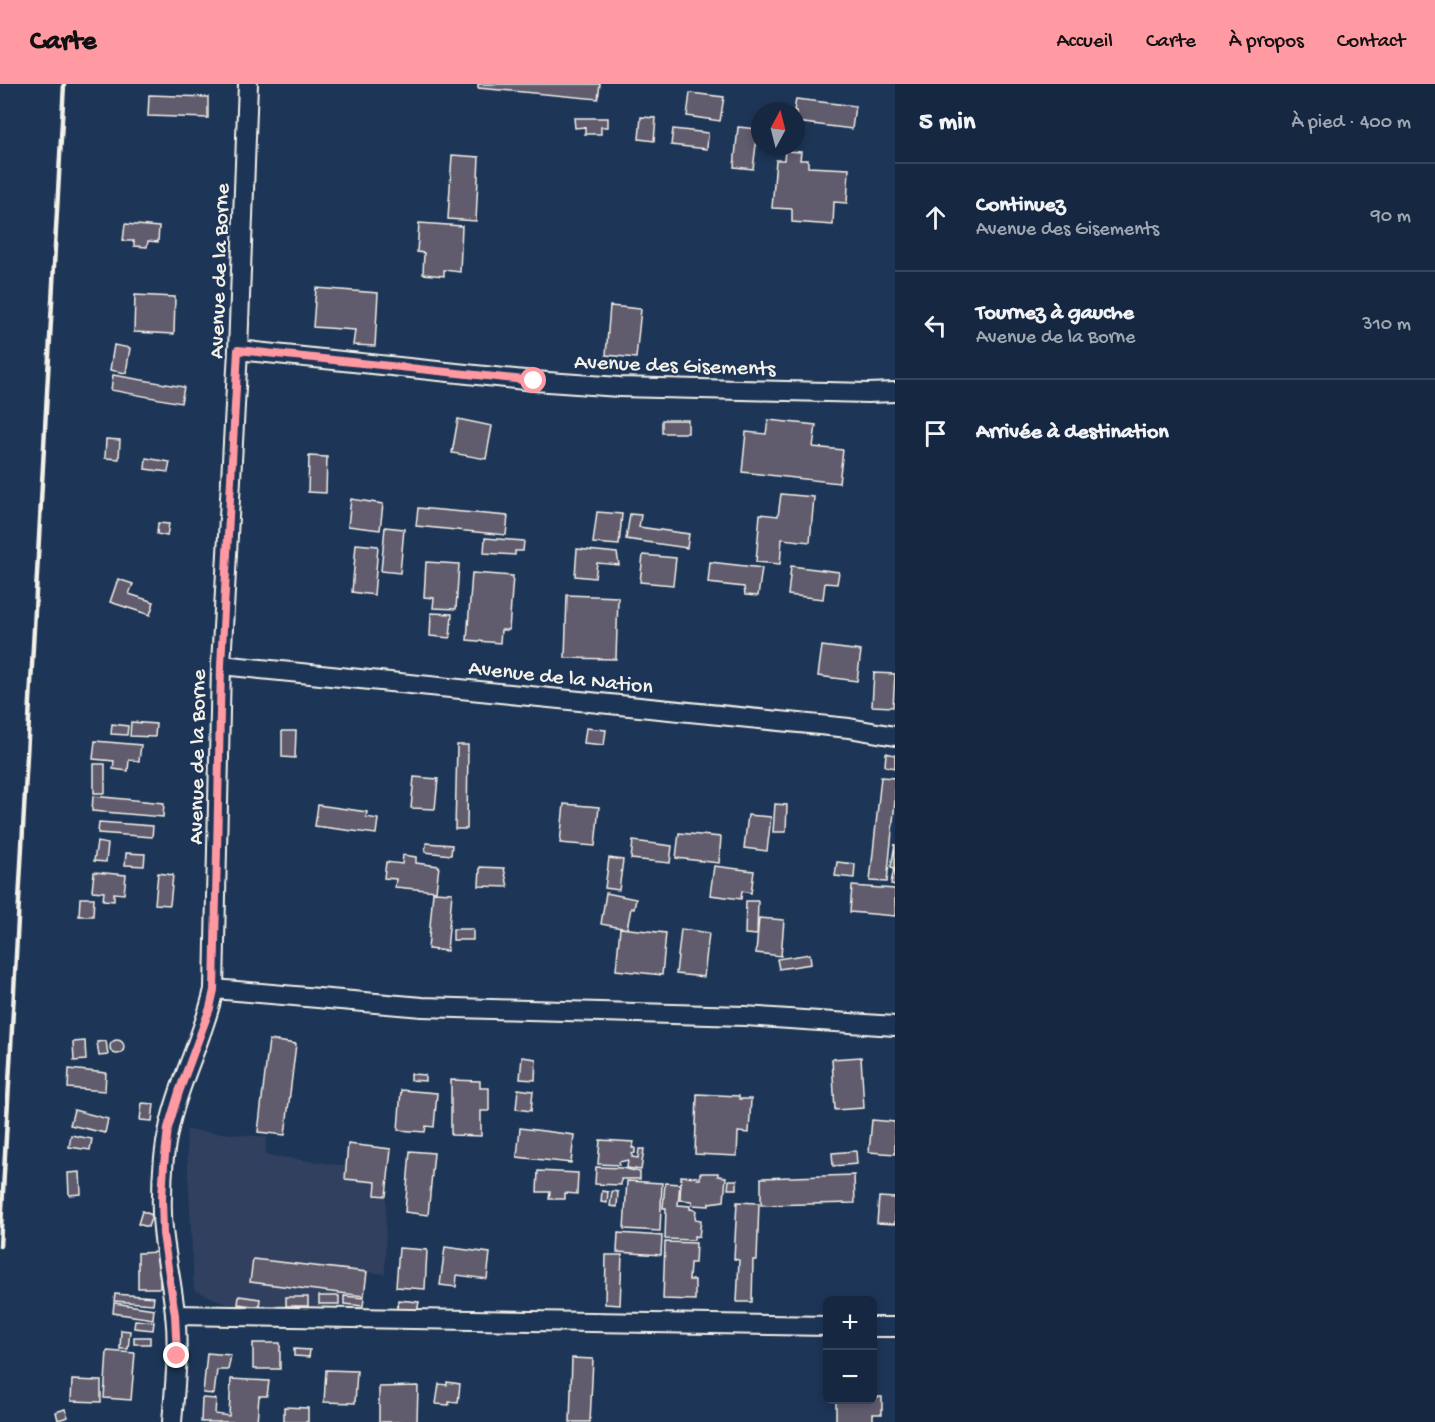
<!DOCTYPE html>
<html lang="fr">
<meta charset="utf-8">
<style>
:root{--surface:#162841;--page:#23344c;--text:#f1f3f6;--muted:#9ea6b1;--line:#35445a;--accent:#ff9aa2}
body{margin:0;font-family:"Gochi Hand",sans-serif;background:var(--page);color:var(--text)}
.controls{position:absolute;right:18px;bottom:18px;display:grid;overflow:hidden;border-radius:9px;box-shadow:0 3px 9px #0003}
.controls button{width:54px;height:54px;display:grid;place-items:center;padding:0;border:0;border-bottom:2px solid var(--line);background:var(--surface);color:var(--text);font:30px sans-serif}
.compass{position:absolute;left:751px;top:18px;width:54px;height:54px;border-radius:50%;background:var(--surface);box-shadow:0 3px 9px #0003;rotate:7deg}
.stop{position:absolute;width:18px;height:18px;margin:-14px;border:4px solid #ff9aa2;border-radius:50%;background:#fff}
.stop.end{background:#ff9aa2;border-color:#fff;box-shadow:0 2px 6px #0008}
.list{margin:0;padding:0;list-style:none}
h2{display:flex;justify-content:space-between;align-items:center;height:78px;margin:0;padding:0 24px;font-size:26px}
h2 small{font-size:20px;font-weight:400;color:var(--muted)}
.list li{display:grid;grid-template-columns:39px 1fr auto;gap:18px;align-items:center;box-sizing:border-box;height:108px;padding:0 24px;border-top:2px solid var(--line)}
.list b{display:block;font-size:22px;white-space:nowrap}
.list p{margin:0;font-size:20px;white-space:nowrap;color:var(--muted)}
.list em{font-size:20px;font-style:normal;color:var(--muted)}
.icon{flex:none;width:33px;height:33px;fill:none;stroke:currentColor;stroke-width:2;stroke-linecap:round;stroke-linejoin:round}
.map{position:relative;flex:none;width:895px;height:1338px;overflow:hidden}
header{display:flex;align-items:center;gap:36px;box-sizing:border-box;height:84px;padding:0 30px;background:var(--accent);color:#111}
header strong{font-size:28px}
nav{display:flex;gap:33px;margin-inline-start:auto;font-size:21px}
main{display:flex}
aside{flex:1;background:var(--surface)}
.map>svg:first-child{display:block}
.built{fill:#31415e}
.building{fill:#605c6e;stroke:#f4f1e8;stroke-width:1.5}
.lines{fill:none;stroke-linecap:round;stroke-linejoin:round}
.street-casing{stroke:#f4f1e8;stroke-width:22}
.street{stroke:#1d3557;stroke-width:18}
.rail{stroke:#f4f1e8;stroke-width:4.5}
.route{stroke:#ff9aa2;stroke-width:8}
.labels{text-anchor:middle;stroke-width:4.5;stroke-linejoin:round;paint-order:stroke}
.street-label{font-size:22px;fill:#f4f1e8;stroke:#1d3557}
</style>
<header>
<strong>Carte</strong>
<nav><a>Accueil</a><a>Carte</a><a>À propos</a><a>Contact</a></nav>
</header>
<main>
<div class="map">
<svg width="895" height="1338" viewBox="0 0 895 1338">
<rect width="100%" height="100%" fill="#1d3557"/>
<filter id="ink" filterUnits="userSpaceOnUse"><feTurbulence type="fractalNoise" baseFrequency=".0167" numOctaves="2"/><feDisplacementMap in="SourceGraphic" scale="12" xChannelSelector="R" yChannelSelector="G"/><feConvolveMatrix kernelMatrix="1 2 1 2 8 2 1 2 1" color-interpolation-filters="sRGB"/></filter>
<g filter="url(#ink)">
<path class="built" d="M186 1046 267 1053 265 1071 346 1082 345 1095 376 1098 375 1111 386 1112 385 1190 253 1175 251 1198 364 1212 363 1223 239 1225 194 1206Z"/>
<g class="building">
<path d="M478 0H600L598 15 478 4Z"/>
<path d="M690 9 724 13 720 37 687 32Z"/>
<path d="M149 11 208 13V34L148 32Z"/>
<path d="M796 15 855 22 852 45 796 38V27H794Z"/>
<path d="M641 33 656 34 654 57 639 55Z"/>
<path d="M574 34H608V43H601V50H585V43L575 44Z"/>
<path d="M738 43 758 45 753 85 734 83Z"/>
<path d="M673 45 708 49 707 65 671 61Z"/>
<path d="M785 67 801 68 800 76H808V83L849 85 847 119 834 118 833 141 792 138V125L772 124 776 76H784Z"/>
<path d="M452 71 479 73 476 137 448 135Z"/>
<path d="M419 139 462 142 460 188 444 186V192L423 190 424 169 417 168Z"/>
<path d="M125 140 159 143 158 158 148 157 147 163 134 162V157H123Z"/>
<path d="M316 204 378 209 375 262 353 261 355 246 313 243Z"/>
<path d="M135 211 175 213 174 250 134 248Z"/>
<path d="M610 222 641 225 636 274 606 271Z"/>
<path d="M114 261 130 264 126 289 110 286Z"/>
<path d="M113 291 184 303 181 319 111 306Z"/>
<path d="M458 335 492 342 486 375 452 369Z"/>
<rect x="662" y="336" width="26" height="13"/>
<path d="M768 336 816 341 813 363 843 366 839 399 742 388 746 348 766 350Z"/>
<path d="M106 355 120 356 119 375 105 374Z"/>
<path d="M309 372 327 373 326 409 308 408Z"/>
<path d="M146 374 170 378 168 388 145 385Z"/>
<path d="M781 410 814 413 810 458 782 455 780 480 756 478 760 430 778 432Z"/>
<path d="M351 415 383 420 380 446 348 442Z"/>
<path d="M418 424 508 432 506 451 416 442Z"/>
<path d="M597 428 622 430 619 461 593 459Z"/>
<path d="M630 430 641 431 639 443 689 450 687 464 626 455Z"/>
<path d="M158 439 169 440 167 452 157 450Z"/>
<path d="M385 443 404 445 400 489 381 487Z"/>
<path d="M485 454 524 457 523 467H515V471L484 469Z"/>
<path d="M356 460 378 462 374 511 352 508Z"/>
<path d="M577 465 617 469 619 481 597 479 595 494 575 492Z"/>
<path d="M643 471 676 474 673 501 640 498Z"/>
<path d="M426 478 459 480 456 525 433 524 434 514 424 513Z"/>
<path d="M710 478 762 484 758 512 745 511 744 503 708 499Z"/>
<path d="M791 482 839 488 837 500 825 499 823 515 788 511Z"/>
<path d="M472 489 513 492 509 546H501L500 559 467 556Z"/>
<path d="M118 495 133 500 129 510 154 518 150 531 110 518Z"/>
<path d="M567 511 618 513 616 575 565 574Z"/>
<path d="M431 529 452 530 450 554 430 552Z"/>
<path d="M822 562 861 567 857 597 818 592Z"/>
<path d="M874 589 895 590 893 623 872 622Z"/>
<path d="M131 638 156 640 155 653 130 652Z"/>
<path d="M112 640 128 642 127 651 111 650Z"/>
<path d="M586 644 606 646 604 661 584 659Z"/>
<path d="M282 647H296L295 674 282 673Z"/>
<path d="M95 657 141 661 139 677 129 676 128 687 113 685 114 677 93 675Z"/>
<path d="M457 661H468L467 745H455Z"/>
<path d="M886 669 895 671V684L885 682Z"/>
<rect x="94" y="680" width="11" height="29"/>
<path d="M414 693 438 695 435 725 411 724Z"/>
<path d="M881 693 895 694V717L887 798 870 797Z"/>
<path d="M93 712 164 719 163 733 92 727Z"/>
<path d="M564 720 599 723 595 762 560 759Z"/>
<path d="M775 720 787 721 786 748H773Z"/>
<path d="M318 721 367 728 366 733 378 735 376 750 315 742Z"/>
<path d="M748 731 771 733 767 767 744 764Z"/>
<path d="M99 738 153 742 152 753 98 749Z"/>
<path d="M679 749 721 753 719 779 676 774Z"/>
<path d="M633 757 672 762 670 779 631 775Z"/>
<path d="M97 758 108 760 106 778 94 777Z"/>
<path d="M426 759 452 761 451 771 425 768Z"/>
<path d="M895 760V801L891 800 894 784 891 783Z"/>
<path d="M126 769 145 770 144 782 125 781Z"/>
<path d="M403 771 416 773V779L439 782 436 807 395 803 396 795 384 794 386 778 402 780Z"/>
<path d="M609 774 623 776 619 806 605 804Z"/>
<path d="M837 778 855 780 854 794 835 792Z"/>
<path d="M714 782 754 787 751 809 742 807 741 815 710 811Z"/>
<path d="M480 783 504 784 508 803 479 802Z"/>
<path d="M94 788 126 791 124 810 114 809V817L103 816 104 808 92 807Z"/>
<path d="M158 789 173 791 170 821 155 820Z"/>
<path d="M852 802 895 805V832L850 828Z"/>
<path d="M433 808 452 809 447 867 428 865Z"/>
<path d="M606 809 636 815 634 825 631 824 627 845 601 840Z"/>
<path d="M80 814H94L93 832H79Z"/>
<path d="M746 817H758L757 851 745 850Z"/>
<path d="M759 834 784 836 781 872 756 869Z"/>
<path d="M620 844 666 849 662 891 616 886Z"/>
<rect x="453" y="845" width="20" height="11"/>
<path d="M681 845 709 849 704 893 676 890Z"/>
<path d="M810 870 811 880 779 885 777 875Z"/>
<path d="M269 956 296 960 285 1051 258 1048Z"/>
<circle cx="117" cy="963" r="7"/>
<path d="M85 957 86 976 74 977 73 958Z"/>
<path d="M106 957 108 971 99 972 97 958Z"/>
<path d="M522 973 536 975 535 996 520 995Z"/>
<path d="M861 973 864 1024 835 1026 832 975Z"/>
<path d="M69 985 106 989 105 1007 68 1004Z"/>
<path d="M411 990 425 991V997L411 996Z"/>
<path d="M451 996 480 997V1004H489V1027H481V1052L451 1051Z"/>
<path d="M518 1005 533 1007 531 1027 516 1025Z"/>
<path d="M401 1006 437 1009 434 1043 426 1042 425 1048 398 1046Z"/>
<path d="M697 1010 739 1012V1015H751L749 1049 738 1048 737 1072 695 1070Z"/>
<path d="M142 1019 154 1020 152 1037 140 1036Z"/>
<path d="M74 1026 108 1035 105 1049 70 1041Z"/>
<path d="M872 1036 895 1038V1070L869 1068Z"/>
<path d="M520 1044 574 1051 571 1079 517 1073Z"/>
<path d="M71 1051 92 1055 90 1066 69 1063Z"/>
<path d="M600 1056 634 1058 632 1064H635V1069L632 1070V1073L638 1074 639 1065H644L641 1086 627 1084 628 1076 619 1078V1081L598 1080Z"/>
<path d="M348 1060 391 1065 386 1112 375 1111 376 1098 345 1095Z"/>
<path d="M410 1067 434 1069 428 1131 405 1128Z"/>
<path d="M856 1067 857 1080 833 1082 832 1069Z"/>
<path d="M596 1083 622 1084 640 1088V1095H621V1101L595 1100Z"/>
<path d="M538 1087 578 1089 577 1110 565 1109V1115H549L550 1108H537Z"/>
<path d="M80 1088 81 1110 69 1111 68 1089Z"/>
<path d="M700 1089H718V1092L726 1093 724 1117 709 1119V1122L692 1121V1117L680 1116 681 1092 697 1093V1095H700Z"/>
<path d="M854 1091 855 1119 761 1121V1094Z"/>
<path d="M729 1096H737V1105H728Z"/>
<path d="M627 1097 662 1099 660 1147 624 1145Z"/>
<path d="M665 1099 680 1100 678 1121 690 1122V1125L696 1126 695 1135 701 1136 699 1153 694 1152V1156L665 1155 666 1124H663Z"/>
<path d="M602 1107 608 1108 607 1119 601 1118Z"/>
<path d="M612 1107 618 1108 617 1123 610 1122Z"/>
<path d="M879 1113 895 1114V1140L877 1139Z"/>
<path d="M737 1118 759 1119 757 1176H753L752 1218H737L739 1176 734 1175Z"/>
<path d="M142 1127 152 1131 148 1143 138 1140Z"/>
<path d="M618 1149 662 1152 661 1171 617 1168Z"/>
<path d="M665 1158 696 1159 695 1179H690L689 1196H695V1216L663 1215Z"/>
<path d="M445 1163 490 1169 487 1195 457 1191 456 1203 440 1201Z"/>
<path d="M399 1164 427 1166 425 1205 396 1203Z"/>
<path d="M160 1168V1204H138V1169Z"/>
<path d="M606 1171H622L620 1221 605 1220Z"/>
<path d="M253 1175 367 1188 364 1212 250 1198Z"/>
<path d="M115 1210 154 1213 153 1220 114 1217Z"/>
<path d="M239 1212 260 1215 259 1223 238 1220Z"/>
<rect x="319" y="1212" width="20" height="8"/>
<path d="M344 1212 364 1214 363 1222 344 1220Z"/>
<rect x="286" y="1213" width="22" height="9"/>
<path d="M398 1216 419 1218 417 1228 397 1226Z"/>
<path d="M114 1219 154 1225 153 1235 113 1229Z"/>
<path d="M135 1236 154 1238 153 1246 134 1244Z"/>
<path d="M121 1246 130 1247 128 1265H120Z"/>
<rect x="134" y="1253" width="16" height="7"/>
<rect x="253" y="1259" width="27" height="26"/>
<path d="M294 1265 310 1266 309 1273 294 1272Z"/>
<path d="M107 1267 135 1269 131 1316 104 1314Z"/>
<path d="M207 1269 231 1271 228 1286H217L214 1310 203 1309Z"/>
<path d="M572 1274 593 1275 590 1338H570Z"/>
<path d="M326 1286 357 1287 355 1319 324 1318Z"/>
<path d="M231 1295 269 1297 267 1312H259L257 1338H201L202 1314 216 1315 215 1330 229 1332Z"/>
<path d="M72 1296 101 1297V1318L71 1317Z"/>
<path d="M447 1298 460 1300 458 1319 449 1318V1321L436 1320 439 1300 447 1301Z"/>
<path d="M418 1302 417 1338H379V1303Z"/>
<path d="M872 1310 873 1313H882V1330H873V1338H836V1316H872Z"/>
<path d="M284 1323 308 1324V1338H284Z"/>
<path d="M65 1325 68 1333 58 1336 56 1328Z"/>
</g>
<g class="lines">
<defs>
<g id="street">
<path d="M238 266 534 297 619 303 868 309 895 308"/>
<path d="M221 581 849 644 895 652"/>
<path d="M214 905 422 923 745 932 895 942"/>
<path d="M175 1231 828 1242"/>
<path d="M872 1243H895"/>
<path d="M172 1338C175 1302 179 1266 175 1229 171 1190 160 1151 162 1112 162 1089 164 1065 169 1044 179 996 204 953 214 905L221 581 238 266 248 0"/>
</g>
</defs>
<use href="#street" class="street-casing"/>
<use href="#street" class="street"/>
<path class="rail" d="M0 1162 64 0"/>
</g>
</g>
<g class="lines" filter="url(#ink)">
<path class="route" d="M177 1272 175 1231 163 1150 162 1113 164 1081 168 1044 179 1008 210 924 214 906 221 581 238 266 534 297"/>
</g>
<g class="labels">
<g class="street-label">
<text transform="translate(217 187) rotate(-88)" y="8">Avenue de la Borne</text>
<text transform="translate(675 279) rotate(2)" y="8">Avenue des Gisements</text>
<text transform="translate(561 591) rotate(6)" y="8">Avenue de la Nation</text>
<text transform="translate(195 673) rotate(-89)" y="8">Avenue de la Borne</text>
</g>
</g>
</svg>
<div class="controls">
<button>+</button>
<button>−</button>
</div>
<svg class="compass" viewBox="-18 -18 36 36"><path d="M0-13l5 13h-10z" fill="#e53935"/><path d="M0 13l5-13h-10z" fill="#9ea6b1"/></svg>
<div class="stop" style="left:534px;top:297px"></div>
<div class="stop end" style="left:177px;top:1272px"></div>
</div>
<aside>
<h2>5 min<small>À pied · 400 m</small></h2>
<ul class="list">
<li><svg class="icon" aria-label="ahead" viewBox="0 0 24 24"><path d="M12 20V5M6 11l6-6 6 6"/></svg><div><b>Continuez</b><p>Avenue des Gisements</p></div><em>90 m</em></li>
<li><svg class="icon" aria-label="left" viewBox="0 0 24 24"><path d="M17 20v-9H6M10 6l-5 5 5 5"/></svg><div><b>Tournez à gauche</b><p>Avenue de la Borne</p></div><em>310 m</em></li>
<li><svg class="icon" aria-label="arrive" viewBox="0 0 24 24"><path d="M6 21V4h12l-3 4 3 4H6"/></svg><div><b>Arrivée à destination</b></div></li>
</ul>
</aside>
</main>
